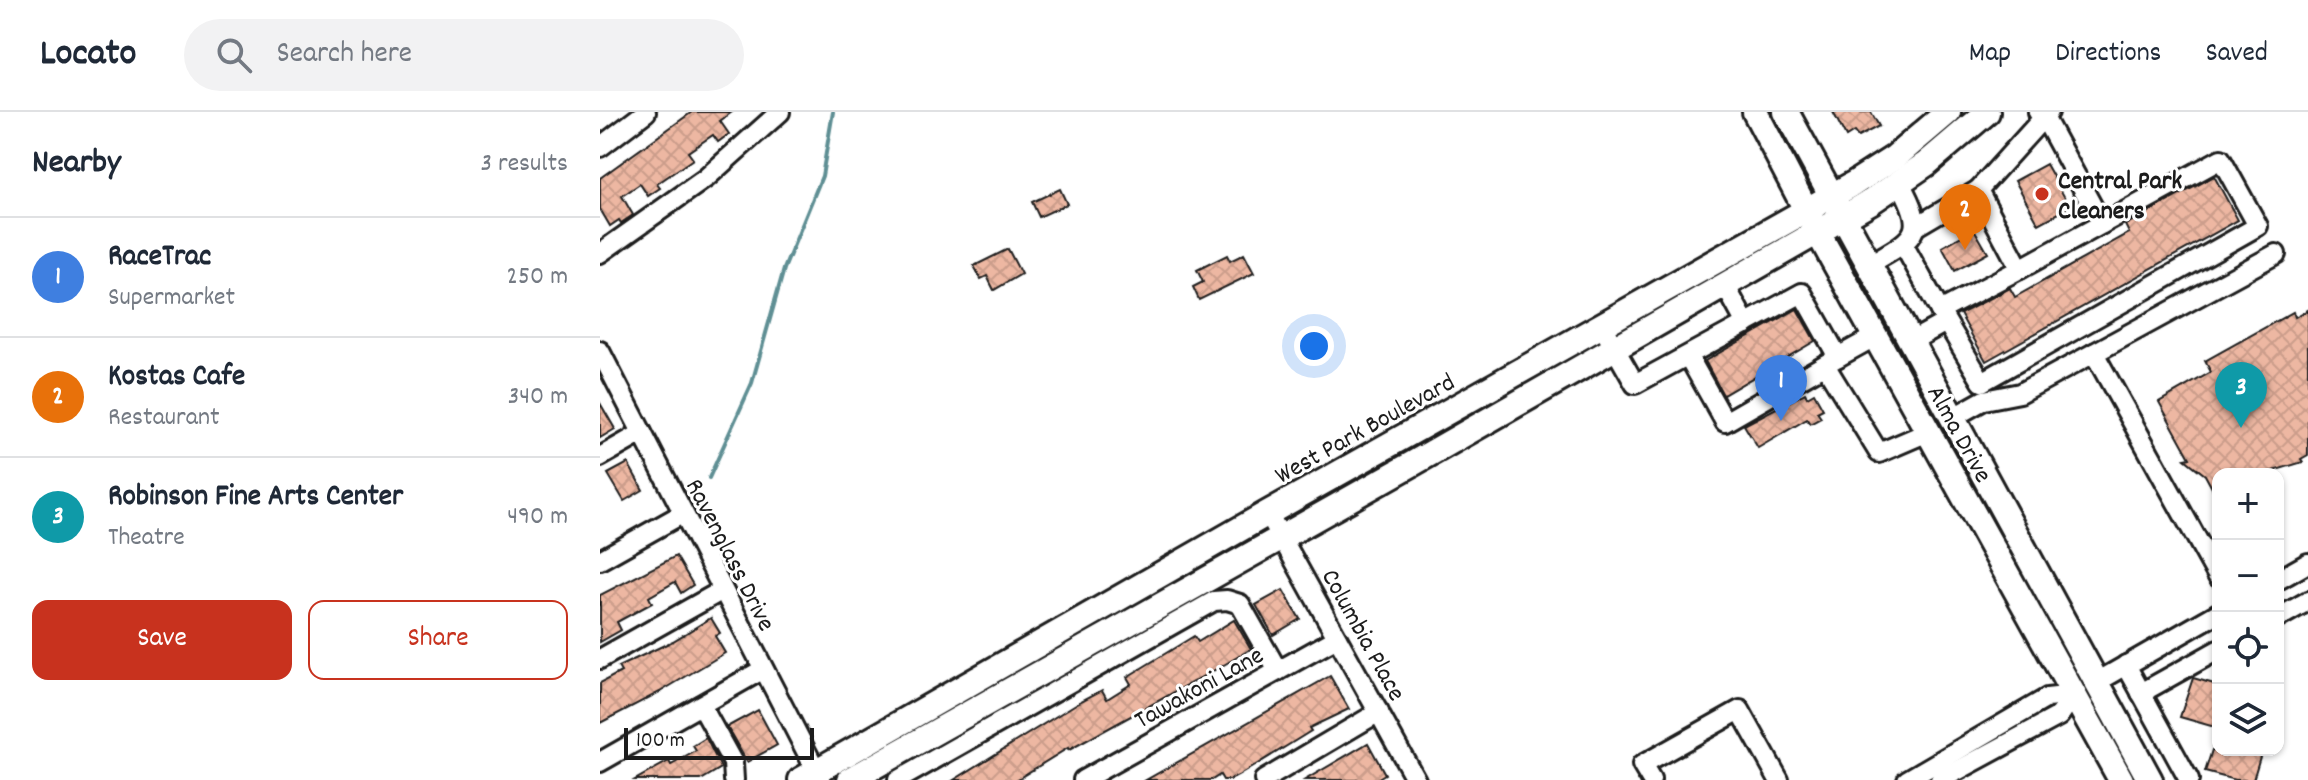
<!DOCTYPE html>
<meta charset="utf-8">
<style>
:root{--surface:#fff;--page:#f2f2f3;--text:#1f2937;--muted:#747a83;--line:#e0e1e3;--accent:#c8321e}
body{margin:0;font-family:Dekko,sans-serif;background:var(--page);color:var(--text)}
.controls{position:absolute;right:24px;bottom:24px;display:grid;overflow:hidden;border-radius:16px;box-shadow:0 2px 6px #0004}
.controls button{width:72px;height:72px;display:grid;place-items:center;padding:0;border:0;border-bottom:2px solid var(--line);background:var(--surface);color:var(--text);font:40px sans-serif}
.scale{position:absolute;left:24px;bottom:20px;width:190px;box-sizing:border-box;padding-left:8px;border:4px solid #1c1c1c;border-top:0;font-size:22px;line-height:28px;white-space:nowrap;color:#1c1c1c;-webkit-text-stroke:6px #fff;paint-order:stroke}
.you{position:absolute;left:714px;top:234px;width:28px;height:28px;margin:-20px;border:6px solid #fff;border-radius:50%;background:#1a73e8;box-shadow:0 0 0 12px #1a73e833}
.badge{display:grid;place-items:center;width:52px;height:52px;border-radius:50%;background:var(--accent);color:#fff;font-size:26px;font-weight:700}
.pin{position:absolute;translate:-50% -66px;filter:drop-shadow(0 2px 4px #0008)}
.pin::after{content:'';position:absolute;top:42px;width:28px;height:24px;background:inherit;clip-path:polygon(0 0,100% 0,50% 100%)}
.list{margin:0;padding:0;list-style:none}
h2{display:flex;justify-content:space-between;align-items:center;height:104px;margin:0;padding:0 32px;font-size:34px}
h2 small{font-size:26px;font-weight:400;color:var(--muted)}
.list li{display:grid;grid-template-columns:52px 1fr auto;gap:24px;align-items:center;box-sizing:border-box;height:120px;padding:0 32px;border-top:2px solid var(--line)}
.list b{display:block;font-size:30px;white-space:nowrap}
.list p{margin:0;font-size:26px;white-space:nowrap;color:var(--muted)}
.list em{font-size:26px;font-style:normal;color:var(--muted)}
.actions{display:flex;gap:16px;padding:24px 32px}
.actions a{flex:1;padding:18px 0;border:2px solid var(--accent);border-radius:16px;text-align:center;font-size:28px;color:var(--accent)}
.actions .main{background:var(--accent);color:#fff}
.icon{flex:none;width:44px;height:44px;fill:none;stroke:currentColor;stroke-width:2;stroke-linecap:round;stroke-linejoin:round}
.map{position:relative;flex:none;width:1708px;height:668px;overflow:hidden}
header{display:flex;align-items:center;gap:48px;box-sizing:border-box;height:112px;padding:0 40px;background:var(--surface);border-bottom:2px solid var(--line)}
header strong{font-size:38px}
nav{display:flex;gap:44px;margin-inline-start:auto;font-size:28px}
.search{width:560px;height:72px;background:var(--page);display:flex;align-items:center;gap:20px;box-sizing:border-box;padding:0 28px;border-radius:44px;color:var(--muted);font-size:30px}
main{display:flex}
aside{flex:1;background:var(--surface)}
.map>svg:first-child{display:block}
.lines{fill:none;stroke-linecap:round;stroke-linejoin:round}
.stream{stroke:#5e8f94;stroke-width:4}
.building{fill:url(#building-cross-hatch);stroke:#1c1c1c;stroke-width:2}
.minor-casing{stroke:#1c1c1c;stroke-width:24}
.major-casing{stroke:#1c1c1c;stroke-width:30}
.minor{stroke:#fff;stroke-width:18}
.major{stroke:#fff;stroke-width:24}
.poi-dot{fill:#c8321e;stroke:#fff;stroke-width:3}
.labels{text-anchor:middle;stroke-width:6;stroke-linejoin:round;paint-order:stroke}
.poi-label{font-size:26px;font-weight:bold;fill:#1c1c1c;stroke:#fff;text-anchor:start}
.street-label{font-size:26px;fill:#1c1c1c;stroke:#fff}
</style>
<header>
<strong>Locato</strong>
<div class="search"><svg class="icon" aria-label="search" viewBox="0 0 24 24"><circle cx="10" cy="10" r="6"/><path d="M15 15l6 6"/></svg>Search here</div>
<nav><a>Map</a><a>Directions</a><a>Saved</a></nav>
</header>
<main>
<aside>
<h2>Nearby<small>3 results</small></h2>
<ul class="list">
<li><span class="badge" style="background:#3f7fe0">1</span><div><b>RaceTrac</b><p>Supermarket</p></div><em>250 m</em></li>
<li><span class="badge" style="background:#e8710a">2</span><div><b>Kostas Cafe</b><p>Restaurant</p></div><em>340 m</em></li>
<li><span class="badge" style="background:#0f9aa8">3</span><div><b>Robinson Fine Arts Center</b><p>Theatre</p></div><em>490 m</em></li>
</ul>
<div class="actions"><a class="main">Save</a><a>Share</a></div>
</aside>
<div class="map">
<svg width="1708" height="668" viewBox="0 0 1708 668">
<defs>
<pattern id="building-cross-hatch" width="8" height="8" patternUnits="userSpaceOnUse" patternTransform="scale(2)"><rect width="8" height="8" fill="#edb7a2"/><path d="M0 0l8 8M0 8l8-8" fill="none" stroke="#cb9d8b"/></pattern>
</defs>
<rect width="100%" height="100%" fill="#fff"/>
<filter id="ink" filterUnits="userSpaceOnUse"><feTurbulence type="fractalNoise" baseFrequency=".0125" numOctaves="2"/><feDisplacementMap in="SourceGraphic" scale="16" xChannelSelector="R" yChannelSelector="G"/><feConvolveMatrix kernelMatrix="1 2 1 2 8 2 1 2 1" color-interpolation-filters="sRGB"/></filter>
<g filter="url(#ink)">
<g class="lines">
<path class="stream" d="M109 366 152 271 184 157 222 64 233 0"/>
</g>
<g class="building">
<path d="M92 0H132L120 9 129 22 118 30 113 23 88 40 93 47 57 72 60 76 48 84 40 72 22 84 33 103 21 111 19 108 10 114 0 97V66Z"/>
<path d="M1233 0H1271L1279 14 1258 25 1254 20 1246 25Z"/>
<path d="M1446 52 1470 95 1439 112 1415 69Z"/>
<path d="M1614 64 1638 108 1386 249 1360 202 1410 176 1415 185 1529 121 1525 113Z"/>
<path d="M460 77 467 92 439 105 432 90Z"/>
<path d="M1374 117 1388 141 1355 159 1342 135Z"/>
<path d="M408 137 421 162 394 178 387 164 381 167 374 154Z"/>
<path d="M644 142 654 161 599 188 593 175 603 170 597 158 627 143 630 149Z"/>
<path d="M1197 197 1215 229 1123 283 1105 249Z"/>
<path d="M1708 198V343L1701 347 1703 350 1663 362H1618V387L1605 363 1585 347 1590 346 1559 290 1611 260 1605 249 1693 200 1695 205Z"/>
<path d="M1205 281 1207 285 1214 281 1223 297 1217 300 1221 306 1210 312 1207 307 1158 336 1144 313Z"/>
<path d="M0 291 15 317 0 326Z"/>
<path d="M28 351 43 378 24 389 8 362Z"/>
<path d="M76 444 93 473 81 481 75 470 49 485 52 491 17 510 21 518 0 530V483Z"/>
<path d="M683 478 700 507 673 523 656 493Z"/>
<path d="M111 506 120 521 115 524 125 541 60 580 0 611V571L21 560 18 555 73 529Z"/>
<path d="M634 508 651 537 622 554 469 638 468 636 416 668H354L479 590 502 578 507 587 531 572 527 565 594 524 598 530Z"/>
<path d="M730 564 749 597 709 616 711 619 638 664 630 668H623L620 663 612 668H546Z"/>
<path d="M1593 566 1618 573V616L1580 605Z"/>
<path d="M158 598 177 633 147 650 127 615Z"/>
<path d="M106 626 121 656 101 668H35L69 649 71 653 96 639 93 634Z"/>
<path d="M768 631 785 662 775 668H705Z"/>
<path d="M1612 638H1662L1653 668H1635L1605 660Z"/>
</g>
<g class="lines">
<defs>
<g id="minor">
<path d="M1438 0 1444 5 1502 112 1420 157 1378 78 1444 5 1449 0"/>
<path d="M0 35 46 0"/>
<path d="M1315 115 1378 78"/>
<path d="M1303 132 1340 199"/>
<path d="M0 141 106 66 180 0"/>
<path d="M1268 153C1314 126 1329 123 1300 71"/>
<path d="M1420 157 1340 199 1382 270 1658 114 1621 47 1502 112"/>
<path d="M1125 173 1146 212"/>
<path d="M1002 214 1035 272 1202 181 1238 245 1125 310 1088 244"/>
<path d="M1310 230 1346 210"/>
<path d="M0 239 221 668"/>
<path d="M1238 245 1276 224"/>
<path d="M1225 253 1279 341 1328 320"/>
<path d="M1352 306 1384 288 1420 281 1494 241"/>
<path d="M0 345 42 321"/>
<path d="M668 401 816 668"/>
<path d="M0 448 82 402"/>
<path d="M1618 465 1494 241 1676 142"/>
<path d="M1678 468 1708 451"/>
<path d="M1678 506 1708 489"/>
<path d="M0 547 121 479"/>
<path d="M1526 553 1589 668"/>
<path d="M1497 570 1618 501"/>
<path d="M1541 581 1618 538"/>
<path d="M101 593 133 651 134 668"/>
<path d="M0 650 162 558"/>
<path d="M298 668 614 489 627 488 640 492 678 559"/>
<path d="M483 668 737 526"/>
<path d="M664 668 779 600"/>
<path d="M1051 668 1042 653 1140 598 1179 668"/>
<path d="M1307 668 1447 586 1474 583"/>
<path d="M1340 668 1459 604 1474 583"/>
</g>
<g id="major">
<path d="M1155 0 1217 119 1521 668"/>
<path d="M1186 0 1550 668"/>
<path d="M201 668 668 401 1253 72 1295 45 1348 0"/>
<path d="M250 668 812 352 1272 89 1326 52 1387 0"/>
</g>
</defs>
<use href="#minor" class="minor-casing"/>
<use href="#major" class="major-casing"/>
<use href="#minor" class="minor"/>
<use href="#major" class="major"/>
</g>
</g>
<circle class="poi-dot" cx="1442" cy="82" r="8"/>
<g class="labels">
<g class="poi-label">
<text x="1458" y="76">Central Park<tspan x="1458" dy="30">Cleaners</tspan></text>
</g>
<g class="street-label">
<text transform="translate(764 315) rotate(-29)" y="9">West Park Boulevard</text>
<text transform="translate(1361 321) rotate(61)" y="9">Alma Drive</text>
<text transform="translate(132 442) rotate(63)" y="9">Ravenglass Drive</text>
<text transform="translate(765 522) rotate(61)" y="9">Columbia Place</text>
<text transform="translate(598 574) rotate(-29)" y="9">Tawakoni Lane</text>
</g>
</g>
</svg>
<div class="controls">
<button>+</button>
<button>−</button>
<button><svg class="icon" aria-label="locate" viewBox="0 0 24 24"><circle cx="12" cy="12" r="6"/><path d="M12 2v4M12 18v4M2 12h4M18 12h4"/></svg></button>
<button><svg class="icon" aria-label="layers" viewBox="0 0 24 24"><path d="M12 4l9 5-9 5-9-5zM3 14l9 5 9-5"/></svg></button>
</div>
<div class="scale">100 m</div>
<div class="you"></div>
<div class="pin badge" style="left:1181px;top:309px;background:#3f7fe0">1</div>
<div class="pin badge" style="left:1365px;top:138px;background:#e8710a">2</div>
<div class="pin badge" style="left:1641px;top:316px;background:#0f9aa8">3</div>
</div>
</main>
